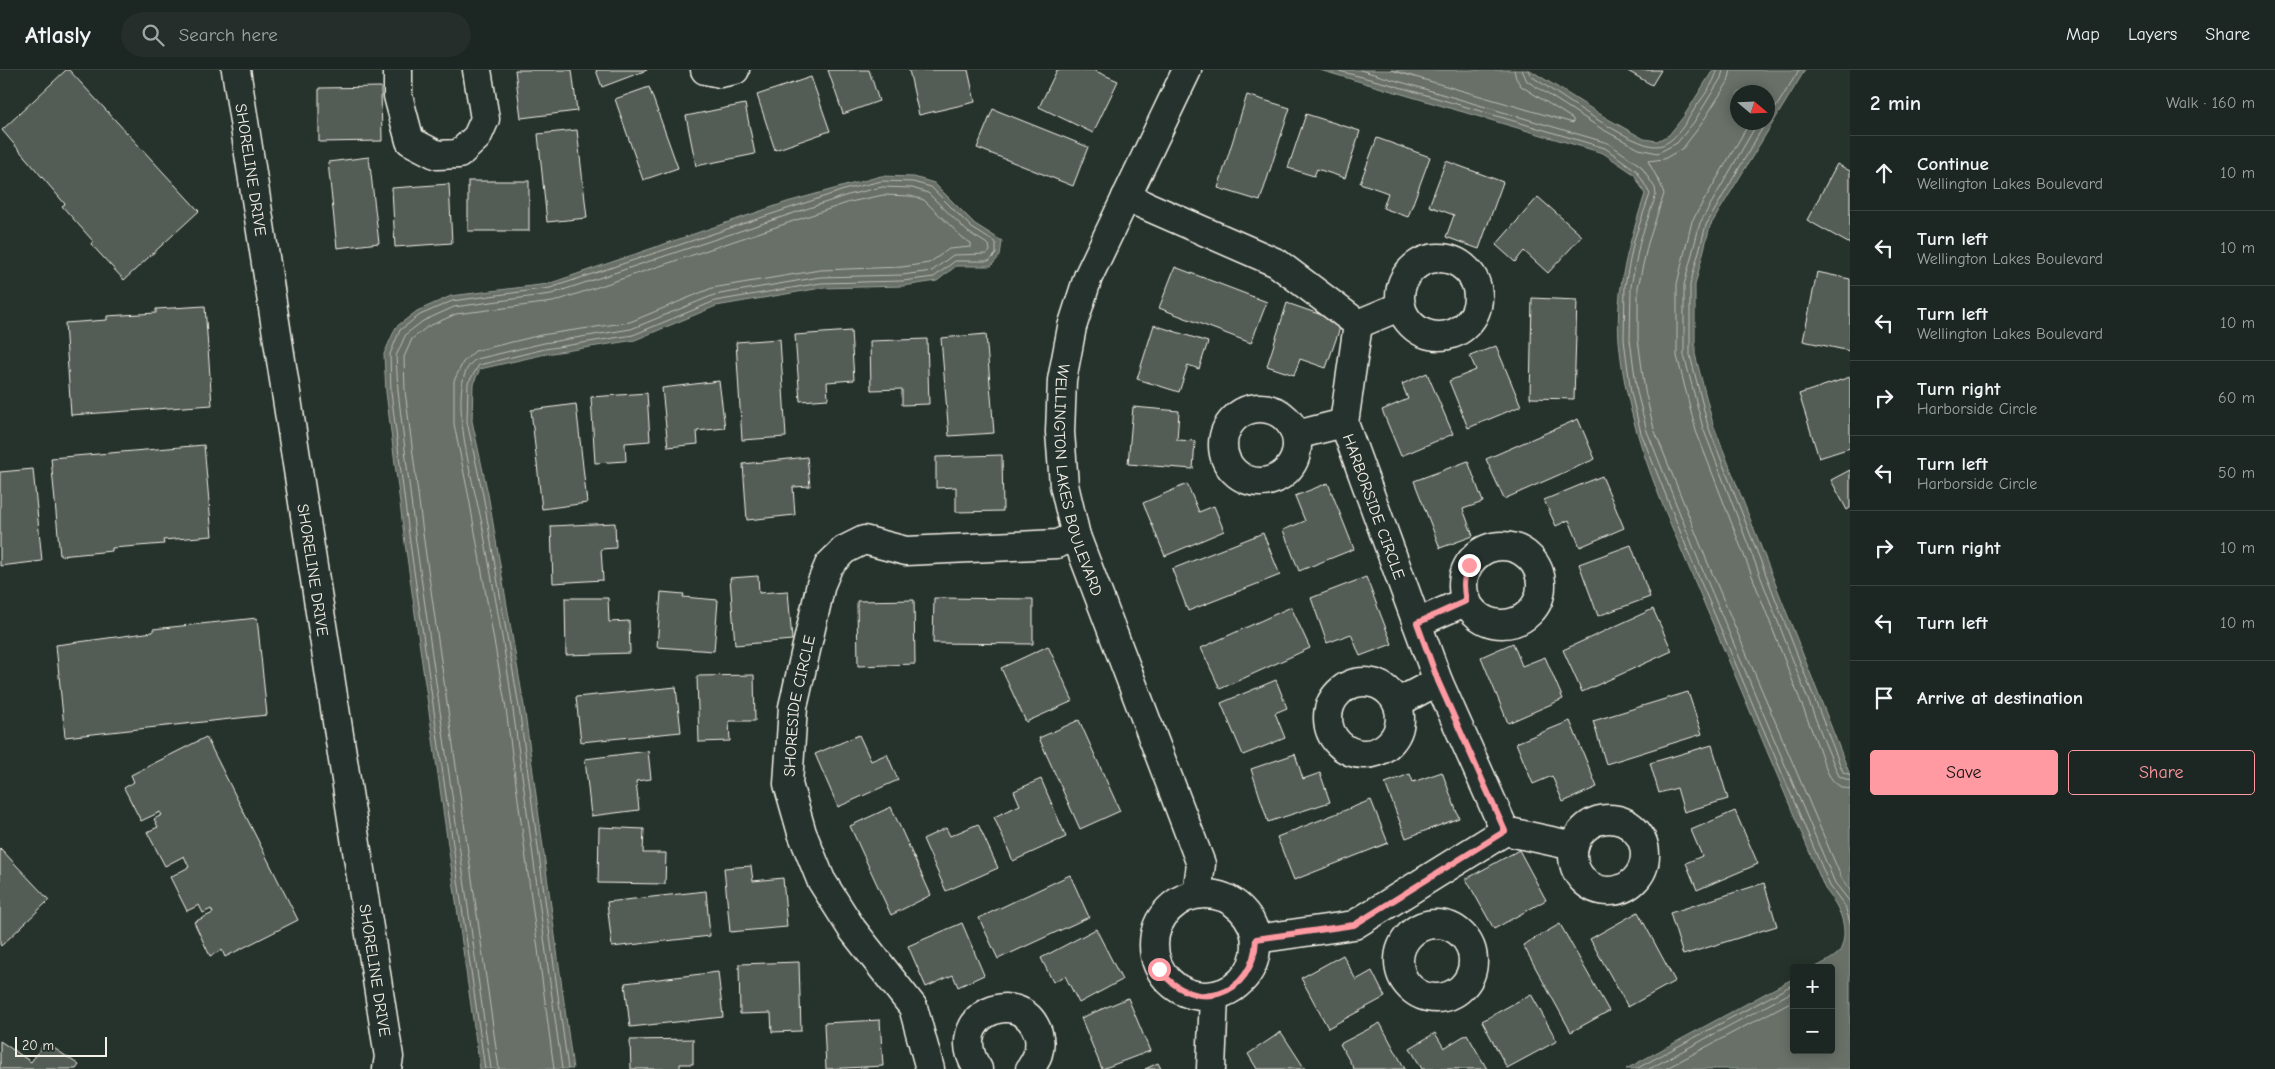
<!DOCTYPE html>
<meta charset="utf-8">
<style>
:root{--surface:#1c2622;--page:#252e2a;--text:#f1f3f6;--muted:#a0a5a5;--line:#3a4340;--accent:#ff9aa2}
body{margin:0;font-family:"Comic Neue",sans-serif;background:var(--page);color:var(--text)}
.controls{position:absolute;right:15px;bottom:15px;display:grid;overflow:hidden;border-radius:5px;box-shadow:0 2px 12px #0003}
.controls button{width:45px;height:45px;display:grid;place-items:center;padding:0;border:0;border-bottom:1px solid var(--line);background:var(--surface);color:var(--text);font:25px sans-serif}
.compass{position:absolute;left:1730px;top:15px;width:45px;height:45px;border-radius:50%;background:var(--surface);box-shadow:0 2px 12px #0003;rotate:109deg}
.scale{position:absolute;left:15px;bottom:12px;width:92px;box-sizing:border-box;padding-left:5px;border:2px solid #f4f1e8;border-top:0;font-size:14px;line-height:18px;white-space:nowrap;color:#f4f1e8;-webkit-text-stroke:4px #26332d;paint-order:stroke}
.stop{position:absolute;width:15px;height:15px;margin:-11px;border:4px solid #ff9aa2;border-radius:50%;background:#fff}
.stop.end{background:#ff9aa2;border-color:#fff;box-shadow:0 1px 5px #0008}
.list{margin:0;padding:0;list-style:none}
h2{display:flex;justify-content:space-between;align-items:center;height:65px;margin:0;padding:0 20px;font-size:21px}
h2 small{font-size:16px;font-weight:400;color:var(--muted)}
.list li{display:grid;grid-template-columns:32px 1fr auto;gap:15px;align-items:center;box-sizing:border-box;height:75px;padding:0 20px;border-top:1px solid var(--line)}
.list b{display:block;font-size:19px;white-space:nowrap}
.list p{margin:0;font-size:16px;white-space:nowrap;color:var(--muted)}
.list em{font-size:16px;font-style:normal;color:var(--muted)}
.actions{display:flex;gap:10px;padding:15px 20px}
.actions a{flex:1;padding:11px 0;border:1px solid var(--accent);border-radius:5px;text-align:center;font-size:18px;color:var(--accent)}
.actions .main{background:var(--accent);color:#111}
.icon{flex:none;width:28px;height:28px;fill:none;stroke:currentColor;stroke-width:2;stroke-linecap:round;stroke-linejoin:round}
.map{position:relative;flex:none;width:1850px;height:999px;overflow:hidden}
header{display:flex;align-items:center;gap:30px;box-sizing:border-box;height:70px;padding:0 25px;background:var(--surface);border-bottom:1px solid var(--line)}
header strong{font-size:24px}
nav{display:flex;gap:28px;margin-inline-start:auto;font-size:18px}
.search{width:350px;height:45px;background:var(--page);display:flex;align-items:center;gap:12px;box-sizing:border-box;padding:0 18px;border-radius:28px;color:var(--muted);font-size:19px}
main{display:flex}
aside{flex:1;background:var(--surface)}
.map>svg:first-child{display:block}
.water{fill:#676f68;stroke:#9fa39b;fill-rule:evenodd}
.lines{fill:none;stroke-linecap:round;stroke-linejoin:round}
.shore{stroke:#bcbdb5;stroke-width:1}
.building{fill:#525c55;stroke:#f4f1e8}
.minor-casing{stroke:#f4f1e8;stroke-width:31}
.minor{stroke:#26332d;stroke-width:28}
.route{stroke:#ff9aa2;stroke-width:6}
.labels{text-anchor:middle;stroke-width:4.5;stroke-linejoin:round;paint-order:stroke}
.street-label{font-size:16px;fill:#f4f1e8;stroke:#26332d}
</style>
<header>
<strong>Atlasly</strong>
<div class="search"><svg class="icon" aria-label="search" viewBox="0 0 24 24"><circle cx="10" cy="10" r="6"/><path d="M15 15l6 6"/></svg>Search here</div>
<nav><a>Map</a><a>Layers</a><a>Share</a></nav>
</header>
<main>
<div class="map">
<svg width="1850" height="999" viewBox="0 0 1850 999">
<rect width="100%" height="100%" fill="#26332d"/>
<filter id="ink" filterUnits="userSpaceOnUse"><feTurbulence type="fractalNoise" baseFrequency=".02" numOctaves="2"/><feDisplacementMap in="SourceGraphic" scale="10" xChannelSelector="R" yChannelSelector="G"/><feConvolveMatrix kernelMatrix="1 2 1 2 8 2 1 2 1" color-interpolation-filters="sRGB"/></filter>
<g filter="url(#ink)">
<g class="water">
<path d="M1320 0H1530L1608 49 1644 69 1657 71 1669 65 1684 46 1713 0H1805L1710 156 1695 215V284L1713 354 1850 705V999H1626L1794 908V980H1831V898H1814C1821 894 1835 888 1840 881 1850 859 1840 837 1825 819 1785 724 1745 628 1704 533 1669 449 1627 364 1619 271 1615 218 1629 174 1645 124L1634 104 1603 83ZM1738 22H1768V52H1738Z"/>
<path d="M881 106 914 107 934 113 975 154 1002 171 1000 186 991 196H956L937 211 903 216 821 218 716 236 635 270 546 284 480 299 473 314 472 351 488 424 524 636 573 999H480L405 473 386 322 384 284 396 257 417 241 451 226 548 214 787 132Z"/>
</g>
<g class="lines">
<g class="shore">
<path d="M1335 0 1389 14 1605 78 1637 101 1650 124 1634 170 1625 215 1624 270 1631 323 1641 363 1694 496 1830 816 1845 836 1850 853"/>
<path d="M1360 0 1608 73 1641 96 1655 118 1656 125 1640 171 1631 216 1630 270 1637 322 1647 361 1700 494 1835 813 1850 832"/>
<path d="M1391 0 1573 53V49L1521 16 1516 8 1514 0"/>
<path d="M1522 0 1527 11 1602 59 1639 79 1658 83 1677 73 1694 52 1721 8 1723 0"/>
<path d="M1528 0 1531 6C1554 21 1633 78 1657 76 1673 75 1685 54 1692 43 1699 31 1715 14 1717 0"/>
<path d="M1731 0 1728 12 1700 56 1683 78 1664 89 1648 91 1661 115 1664 124 1648 173 1638 217V269L1645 321 1654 359 1707 491 1842 809 1850 820"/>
<path d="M1768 50 1799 0"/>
<path d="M1750 52 1692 151 1677 214V286L1696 361 1819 679C1825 695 1829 718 1850 719"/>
<path d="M1758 52 1700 153 1684 215V285L1703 358 1826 676 1839 706 1850 711"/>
<path d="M1766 52 1706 155 1690 215V285L1708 356 1832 674 1843 702 1850 705"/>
<path d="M485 999 410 473 391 322 390 284 400 260 420 245 452 231 550 218 847 119 882 111 913 112 931 117 972 158 996 173V184L989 191H955L934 207 903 211 821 213 715 231 633 265 545 279 479 295 468 313 467 352 483 425 519 637 568 999"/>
<path d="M491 999 416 472 398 321 396 286 406 264 423 251 454 237 551 224 848 125 882 117 912 118 928 123 968 162 989 175 990 181 987 184 953 185 932 201 902 205 820 207 714 225 631 259 544 273 477 289C441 306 476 423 482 454 493 516 505 578 513 640 530 760 545 879 562 999"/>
<path d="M499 999 424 471 405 321 404 287 412 269 427 257 456 244 553 232 850 132 883 125 910 126 924 130 963 168 971 173V177L949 179 929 193 902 197 820 200 712 218 630 252 541 265 475 281 463 292 454 311V354L469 428 506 639 554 999"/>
<path d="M1636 999 1794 914"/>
<path d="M1649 999 1794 921"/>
<path d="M1665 999 1794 930"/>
</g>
</g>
<g class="building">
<path d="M66 0H69L199 141 124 210 91 174 93 171 62 136 65 134 2 60Z"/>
<path d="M515 0H572L577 41 521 48Z"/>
<path d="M596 0H647L602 17Z"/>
<path d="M828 0H869L879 31 843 44Z"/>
<path d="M909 0H968L975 32 919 45Z"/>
<path d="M1057 0H1093L1118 11 1093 63 1039 37Z"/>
<path d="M1626 0H1661L1652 15Z"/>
<path d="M811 7 830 61 775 80 757 25Z"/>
<path d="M381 17 382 71 319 72V18Z"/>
<path d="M649 17 678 98 643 110 615 29Z"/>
<path d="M1247 25 1290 38 1260 131 1218 118Z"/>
<path d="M745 34 755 84 696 96 686 46Z"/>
<path d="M993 39 1088 77 1073 116 977 78Z"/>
<path d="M1306 44 1360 61 1345 108 1317 99 1314 106 1288 98Z"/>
<path d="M577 60 587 148 547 152 538 64Z"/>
<path d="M1377 68 1430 87 1408 147 1383 138 1388 123 1360 113Z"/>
<path d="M369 87 379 173 337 178 328 92Z"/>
<path d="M1446 91 1503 112 1479 179 1446 167 1454 145 1429 136Z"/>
<path d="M1837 94 1850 101V174L1807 150Z"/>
<rect x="468" y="111" width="61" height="50"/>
<path d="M449 114 452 173 395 177 392 118Z"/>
<path d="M1538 127 1582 166 1548 203 1524 181 1515 192 1496 175Z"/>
<path d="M1175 197 1267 232 1251 273 1159 238Z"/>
<path d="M1817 202 1850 209V281L1803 271Z"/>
<path d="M1532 228 1577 230 1574 329 1530 328Z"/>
<path d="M1287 233 1342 252 1326 298 1300 289 1294 305 1267 296Z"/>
<path d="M205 236 212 335 71 345 65 253 107 250V246L156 243V239Z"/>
<path d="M1154 255 1208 272 1199 299 1188 295 1179 322 1137 309Z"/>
<path d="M851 261 854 310 827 312 828 329 800 331 795 265Z"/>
<path d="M986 264 994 363 949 366 941 268Z"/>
<path d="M780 269 786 367 742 370 736 272Z"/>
<path d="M927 269 929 334 902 335V319L871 320 870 271Z"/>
<path d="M1496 276 1521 336 1468 358 1449 311 1476 300 1470 286Z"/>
<path d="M1427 303 1453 364 1401 386 1382 340 1408 329 1402 314Z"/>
<path d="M1850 307V378L1819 388 1799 324Z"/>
<path d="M719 311 725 358 697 361 698 374 668 377 662 318Z"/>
<path d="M647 323 650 371 625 373 626 391 595 393 591 327Z"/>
<path d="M576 334 587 433 542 439 531 340Z"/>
<path d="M1133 337 1179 341 1177 370 1195 371 1193 399 1128 394Z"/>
<path d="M1578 349 1595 389 1504 429 1486 389Z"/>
<path d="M204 375 212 466 163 470 164 474 112 478V481L60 486 51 388Z"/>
<path d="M1002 385 1003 441 956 442V417L936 418V387Z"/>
<path d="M807 387 810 416 793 417 795 445 747 450 743 394Z"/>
<path d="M1468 391 1483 432 1463 439 1473 466 1440 478 1414 411Z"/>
<path d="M33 399 42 491 0 496V402Z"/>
<path d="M1850 400V438L1847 440 1831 410Z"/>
<path d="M1602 406 1624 458 1580 477 1569 450 1556 456 1544 430Z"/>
<path d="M1328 413 1354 479 1299 501 1283 460 1305 451 1295 426Z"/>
<path d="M1187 414 1199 442 1214 436 1224 461 1165 486 1143 433Z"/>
<path d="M615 453 616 478 601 479 603 510 553 513 551 456Z"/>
<path d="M1263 463 1280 505 1188 541 1172 499Z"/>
<path d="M1631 475 1650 527 1598 546 1579 494Z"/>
<path d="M758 506 759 523 788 521 792 570 735 575 730 508Z"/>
<path d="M1366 507 1392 574 1360 586 1351 564 1327 573 1311 528Z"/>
<path d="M661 522 684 524 683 527 718 530 714 581 657 577Z"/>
<path d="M565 528H608L609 552 629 551 630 583 566 585Z"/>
<path d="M934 528 1033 529V574L933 573Z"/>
<path d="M914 530 915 594 858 596 857 531Z"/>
<path d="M1291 537 1310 578 1220 619 1201 578Z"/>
<path d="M1653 539 1672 581 1582 622 1563 580Z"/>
<path d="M257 548 267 645 65 667 56 575 153 562V559Z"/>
<path d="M1513 573 1522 596 1545 587 1563 629 1508 653 1481 587Z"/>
<path d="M1048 576 1073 631 1026 652 1001 598Z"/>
<path d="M754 605 755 651H729L730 671 699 672 697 606Z"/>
<path d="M1276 610 1287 638 1275 643 1285 668 1243 685 1221 633Z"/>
<path d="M676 617 681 662 581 672 576 627Z"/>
<path d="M1688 622 1702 664 1606 694 1593 651Z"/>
<path d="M1079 650 1120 741 1080 759 1039 668Z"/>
<path d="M1570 651 1597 717 1563 732 1552 706 1533 714 1516 673Z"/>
<path d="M859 665 871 691 887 684 898 710 838 737 815 684Z"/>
<path d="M206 667 298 850 225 887 222 880 210 886 194 852 213 843 211 839 203 843 199 835 187 841 170 807 189 797 184 786 165 796 147 762 158 757 154 749 162 745 160 742 141 751 124 718 134 712 131 705Z"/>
<path d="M1712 675 1728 729 1684 742 1677 718 1659 723 1650 693Z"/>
<path d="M648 681 651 709 636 711 639 740 591 746 585 689Z"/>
<path d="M1295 684 1303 709 1320 703 1330 732 1268 752 1251 699Z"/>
<path d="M1442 702 1459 748 1406 768 1385 713 1410 704 1413 712Z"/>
<path d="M1041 709 1066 767 1013 791 994 747 1020 735 1014 721Z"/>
<path d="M1371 730 1388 773 1294 810 1277 767Z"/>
<path d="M891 737 931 825 891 845 850 756Z"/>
<path d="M1735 741 1758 794 1697 820 1686 793 1702 786 1691 760Z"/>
<path d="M978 754 998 798 946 821 923 769 946 758 950 766Z"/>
<path d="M599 757 644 759 643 783H666L665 814 598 813Z"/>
<path d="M0 778 49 830 1 876 0 874Z"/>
<path d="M1519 780 1546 830 1494 859 1466 809Z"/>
<path d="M751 796 753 811 783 808 787 857 730 862 724 798Z"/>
<path d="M1070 805 1089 847 998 889 979 848Z"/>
<path d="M1764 813 1777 856 1683 885 1670 843Z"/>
<path d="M706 821 710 866 612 877 607 832Z"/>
<path d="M1638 842 1675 911 1628 937 1590 869Z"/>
<path d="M962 853 984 905 958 917 953 905 926 917 908 876Z"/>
<path d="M1560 854 1609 941 1571 962 1523 875Z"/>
<path d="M1096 859 1122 910 1079 933 1065 906 1053 912 1041 888Z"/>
<path d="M1343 885 1356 910 1372 901 1385 927 1328 958 1301 908Z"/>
<path d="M799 892 801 961 772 962 771 943 740 944 739 894Z"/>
<path d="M718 902 723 947 630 957 625 913Z"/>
<path d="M1531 924 1557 971 1507 998 1482 951Z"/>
<path d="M1128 928 1150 981 1102 999 1081 948Z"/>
<path d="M880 950 883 996 826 999 824 953Z"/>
<path d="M1380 953 1405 999H1354L1340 974Z"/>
<path d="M1281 962 1305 999H1257L1248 984Z"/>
<path d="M1435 963 1444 978 1467 964 1487 999H1422L1410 978Z"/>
<path d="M693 969V994H680V999H631L630 970Z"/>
<path d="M0 971 31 992 45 972 79 995 76 999H0Z"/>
<path d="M1158 993 1161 999H1145Z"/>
</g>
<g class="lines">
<defs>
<g id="minor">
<path id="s1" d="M236 0 389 987 387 999"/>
<path d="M398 0V26L410 71 437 85 459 84 477 67 485 49 477 0"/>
<path d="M705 0 720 3 735 0"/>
<path id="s2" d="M1187 0 1088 207 1072 257 1062 310 1060 362 1064 415 1076 466 1201 794 1197 824"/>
<path id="s3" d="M1126 127 1277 193 1358 254 1344 353 1438 611 1505 761"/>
<circle cx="1439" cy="227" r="39"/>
<path d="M1358 254 1401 236"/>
<circle cx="1260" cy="375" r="37"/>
<path d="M1296 365 1344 353"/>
<circle cx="1502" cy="515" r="39"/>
<path d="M1417 553 1467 531"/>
<circle cx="1364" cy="648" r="36"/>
<path d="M1397 633 1438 611"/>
<circle cx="1609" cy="785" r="36"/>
<path d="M1505 761 1574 776"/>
<circle cx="1205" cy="875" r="51"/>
<circle cx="1436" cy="891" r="37"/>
<path d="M1256 869 1354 855 1505 761"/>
<path id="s4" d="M930 999 913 937 852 859 821 810 802 763 788 714 793 637 821 514 829 495 844 480 864 470 906 481 1057 474 1076 466"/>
<path d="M978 999C943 947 1020 912 1038 963 1042 976 1038 988 1030 999"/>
<path d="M1211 999 1214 926"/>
</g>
</defs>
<use href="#minor" class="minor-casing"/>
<use href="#minor" class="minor"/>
</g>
</g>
<g class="lines" filter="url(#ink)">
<path class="route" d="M1159 899C1194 946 1254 927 1256 869L1354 855 1505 761 1438 611 1417 553 1466 531C1463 517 1463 508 1469 495"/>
</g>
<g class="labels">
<g class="street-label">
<text dy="6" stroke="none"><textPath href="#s1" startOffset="101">SHORELINE DRIVE</textPath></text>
<text dy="6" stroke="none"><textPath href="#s2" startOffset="438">WELLINGTON LAKES BOULEVARD</textPath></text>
<text dy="6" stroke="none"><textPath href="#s3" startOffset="455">HARBORSIDE CIRCLE</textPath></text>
<text dy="6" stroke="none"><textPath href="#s1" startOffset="506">SHORELINE DRIVE</textPath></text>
<text dy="6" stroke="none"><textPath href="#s4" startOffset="402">SHORESIDE CIRCLE</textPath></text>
<text dy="6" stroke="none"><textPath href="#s1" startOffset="911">SHORELINE DRIVE</textPath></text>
</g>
</g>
</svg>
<div class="controls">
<button>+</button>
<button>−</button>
</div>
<svg class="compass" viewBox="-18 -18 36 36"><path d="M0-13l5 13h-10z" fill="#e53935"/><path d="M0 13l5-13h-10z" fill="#a0a5a5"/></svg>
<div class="scale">20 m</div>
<div class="stop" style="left:1159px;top:899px"></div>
<div class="stop end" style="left:1469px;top:495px"></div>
</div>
<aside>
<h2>2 min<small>Walk · 160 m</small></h2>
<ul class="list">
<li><svg class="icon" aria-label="ahead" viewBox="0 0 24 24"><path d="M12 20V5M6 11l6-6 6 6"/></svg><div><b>Continue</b><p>Wellington Lakes Boulevard</p></div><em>10 m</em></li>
<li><svg class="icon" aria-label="left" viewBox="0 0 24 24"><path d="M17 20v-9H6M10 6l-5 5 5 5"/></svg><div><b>Turn left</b><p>Wellington Lakes Boulevard</p></div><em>10 m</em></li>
<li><svg class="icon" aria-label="left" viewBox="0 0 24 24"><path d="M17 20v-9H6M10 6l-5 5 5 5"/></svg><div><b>Turn left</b><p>Wellington Lakes Boulevard</p></div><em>10 m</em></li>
<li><svg class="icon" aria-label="right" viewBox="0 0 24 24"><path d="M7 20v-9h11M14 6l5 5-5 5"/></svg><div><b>Turn right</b><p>Harborside Circle</p></div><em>60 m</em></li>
<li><svg class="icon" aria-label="left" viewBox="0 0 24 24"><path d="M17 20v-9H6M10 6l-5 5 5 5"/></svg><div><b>Turn left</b><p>Harborside Circle</p></div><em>50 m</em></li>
<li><svg class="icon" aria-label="right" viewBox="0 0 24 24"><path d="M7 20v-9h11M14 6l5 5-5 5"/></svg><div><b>Turn right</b></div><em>10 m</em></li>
<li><svg class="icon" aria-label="left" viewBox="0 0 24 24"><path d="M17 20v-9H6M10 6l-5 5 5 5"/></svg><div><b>Turn left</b></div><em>10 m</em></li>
<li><svg class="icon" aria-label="arrive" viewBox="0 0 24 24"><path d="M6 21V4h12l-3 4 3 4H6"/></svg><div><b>Arrive at destination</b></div></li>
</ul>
<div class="actions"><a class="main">Save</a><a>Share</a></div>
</aside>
</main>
